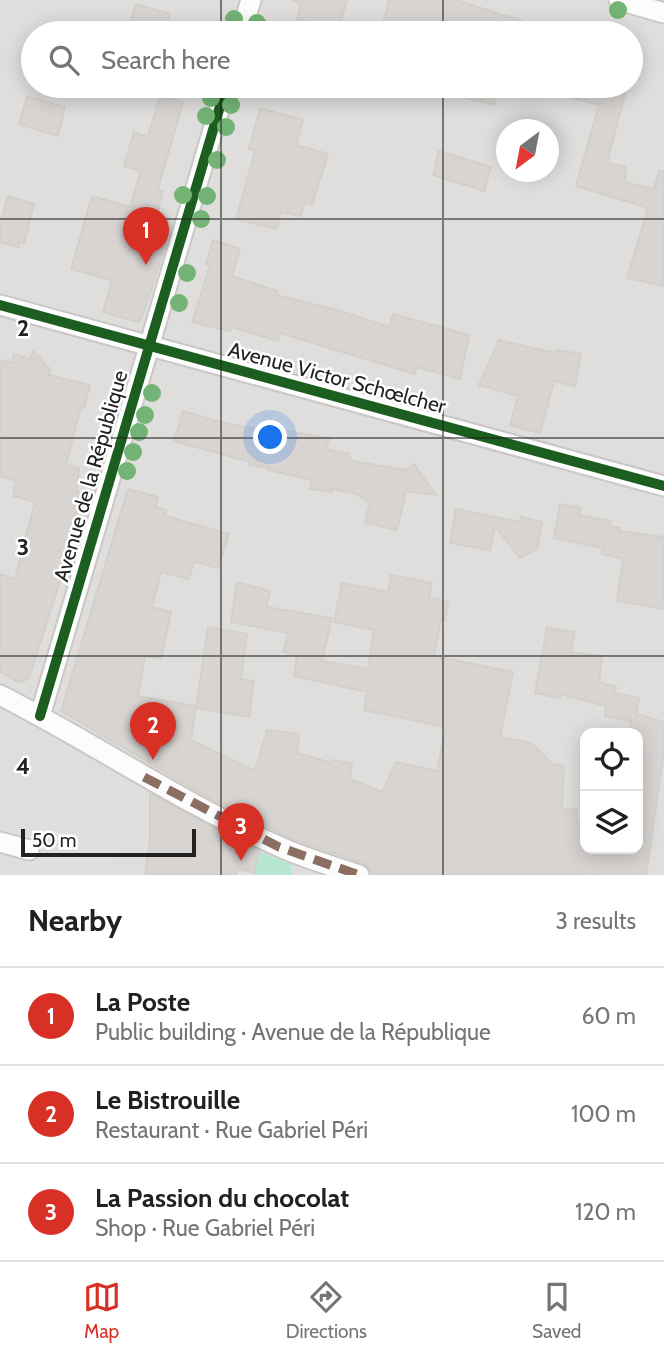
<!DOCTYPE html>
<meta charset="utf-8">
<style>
:root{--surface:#fff;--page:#f6f6f6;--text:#202124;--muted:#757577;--line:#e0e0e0;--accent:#d93025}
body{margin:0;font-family:Cabin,sans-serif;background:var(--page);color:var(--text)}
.controls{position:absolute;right:21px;bottom:21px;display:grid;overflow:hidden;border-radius:14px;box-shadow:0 4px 18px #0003}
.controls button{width:63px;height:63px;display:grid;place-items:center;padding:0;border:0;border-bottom:2px solid var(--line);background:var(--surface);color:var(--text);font:35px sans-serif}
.compass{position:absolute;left:496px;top:119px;width:63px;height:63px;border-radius:50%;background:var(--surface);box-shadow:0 4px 18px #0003;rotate:212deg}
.scale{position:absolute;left:21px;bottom:18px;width:175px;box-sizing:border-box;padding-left:7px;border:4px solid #222;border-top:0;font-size:19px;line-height:24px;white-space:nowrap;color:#222;-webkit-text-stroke:5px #fff;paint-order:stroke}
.you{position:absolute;left:271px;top:438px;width:24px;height:24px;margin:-18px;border:5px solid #fff;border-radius:50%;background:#1a73e8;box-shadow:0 0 0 10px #1a73e833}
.badge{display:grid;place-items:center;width:46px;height:46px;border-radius:50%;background:var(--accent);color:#fff;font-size:23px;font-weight:700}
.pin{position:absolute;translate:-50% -58px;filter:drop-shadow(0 2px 4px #0008)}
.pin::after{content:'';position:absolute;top:37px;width:24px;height:21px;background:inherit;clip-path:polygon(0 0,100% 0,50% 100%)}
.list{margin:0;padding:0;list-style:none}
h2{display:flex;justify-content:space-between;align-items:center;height:91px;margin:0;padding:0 28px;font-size:30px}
h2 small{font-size:23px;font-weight:400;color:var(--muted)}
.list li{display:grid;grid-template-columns:46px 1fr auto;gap:21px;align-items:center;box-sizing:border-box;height:98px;padding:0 28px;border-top:2px solid var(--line)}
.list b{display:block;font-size:26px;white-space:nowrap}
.list p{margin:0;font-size:23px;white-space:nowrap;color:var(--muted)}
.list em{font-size:23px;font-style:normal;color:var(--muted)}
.icon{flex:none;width:38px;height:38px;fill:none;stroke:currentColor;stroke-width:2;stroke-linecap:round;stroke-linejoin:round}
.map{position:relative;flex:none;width:664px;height:875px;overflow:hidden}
.search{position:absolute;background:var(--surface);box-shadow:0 4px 18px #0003;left:21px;right:21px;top:21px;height:77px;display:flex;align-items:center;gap:18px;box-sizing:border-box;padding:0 24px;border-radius:38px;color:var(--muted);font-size:26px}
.sheet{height:385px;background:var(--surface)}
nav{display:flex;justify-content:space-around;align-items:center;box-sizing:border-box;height:98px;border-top:2px solid var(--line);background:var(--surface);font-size:19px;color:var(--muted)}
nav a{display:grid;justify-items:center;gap:4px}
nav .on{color:var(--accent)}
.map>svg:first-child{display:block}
.residential{fill:#dfdedc;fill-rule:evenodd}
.pitch{fill:#b7e6d2}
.parking{fill:#e0dfde}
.building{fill:#d7d4d2;stroke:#d3d0cc;stroke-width:2}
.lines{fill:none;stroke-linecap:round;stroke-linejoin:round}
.minor-casing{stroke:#c9c8c7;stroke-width:23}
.minor{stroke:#fdfcfc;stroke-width:19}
.quiet{stroke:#8d6e63;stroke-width:9;stroke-dasharray:18 9;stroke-linecap:butt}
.cycleway-casing{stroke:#fff;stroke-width:15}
.cycleway{stroke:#1b5e20;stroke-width:10}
.tree{fill:#73b476}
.grid{fill:none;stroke:#222;stroke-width:2;stroke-opacity:0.55}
.labels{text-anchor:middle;stroke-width:5;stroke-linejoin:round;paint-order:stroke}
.street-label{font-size:21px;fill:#222;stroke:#fff}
.grid-label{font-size:23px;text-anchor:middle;font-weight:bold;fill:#222;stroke:#fff;stroke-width:5;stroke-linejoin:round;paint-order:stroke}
</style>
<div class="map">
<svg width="664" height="875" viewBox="0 0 664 875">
<rect width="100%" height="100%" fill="#f0eeeb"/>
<path class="residential" d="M0 0H664V875H0ZM33 33H631V86H33ZM506 130H548V172H506ZM585 733H638V849H585Z"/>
<path class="pitch" d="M259 852 292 864 291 875H253Z"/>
<path class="parking" d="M30 789 129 815 114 875H9Z"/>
<g class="building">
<path d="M293 0H347L341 22 338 21 336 30 297 19 301 4Z"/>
<path d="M389 0H456L547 29V33H402L382 28Z"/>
<path d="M136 4 170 14 164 33H127Z"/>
<path d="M444 86H499L494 105 443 92Z"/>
<path d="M551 86H627L607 163 625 167V171L627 172 624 182 654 189 659 171H664V286L627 278 648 208 576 186 599 105 550 92Z"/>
<path d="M160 95 183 102 158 189 163 191 154 225 170 230 143 315 138 322 103 312 112 280 71 269 92 196 130 207 141 171 124 166 134 132 148 137Z"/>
<path d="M27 96 65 107 58 136 19 124Z"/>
<path d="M260 108 303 120 296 145 328 154 312 205 305 202 301 216 281 212 276 229 236 219 255 151 249 149Z"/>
<path d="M439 151 491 167 484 191 433 175Z"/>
<path d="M8 196 34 204 24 243 19 242 18 247 0 242V225Z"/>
<path d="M213 240 240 249 232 276 277 291 276 295 340 311 389 327 393 314 469 335 460 379 417 367 415 374 280 333 278 341 231 327 230 331 192 322 210 266 206 264Z"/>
<path d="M499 340 556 353 557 350 581 354 575 386 554 381 540 433 510 425 518 396 479 385Z"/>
<path d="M33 351 50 369 49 375 90 385 84 408 81 407 66 465 79 468 77 492 82 493 72 527 77 528 29 678 19 683 0 671V574L15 579 35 502 13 496 16 481 0 476V360L12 363 14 354 30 359Z"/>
<path d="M183 411 220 422 280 434V430L329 438 326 449 349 454 352 461 405 470 414 464 436 495 406 491 397 530 365 523 370 503 356 494 332 489V492L310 489 312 480 268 470 269 468 249 465 250 462 174 441Z"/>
<path d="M128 489 158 497 155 507 166 510 165 516 229 534 218 568 194 562 189 579 161 572 152 607 171 612 161 659 145 656 138 696 196 706 191 740 255 771 267 730 299 734 297 753 332 763 333 760 352 764 350 779 382 792 396 762 437 771 446 727 364 710 367 692 294 676 297 655 283 652 288 633 231 622 237 582 270 591 266 607 332 618 322 661 368 669 374 630 334 622 342 583 388 592 391 575 432 583 429 597 448 602 445 620 441 619 434 656 513 672 500 737 531 743 552 764 564 766 562 808 577 810 576 822 585 824V849H638V733H629L631 721 605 716 606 706 560 694V698L535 693 547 628 575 632 571 652 602 656 599 682 616 687 615 693 639 698 636 714 664 722V752L646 875H371L369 867 363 863 293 839 213 800 61 711Z"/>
<path d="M560 504 581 508 579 515 611 521 609 526 620 528 619 531 664 537V609L617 601 623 559 602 554 603 548 554 538Z"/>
<path d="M456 509 520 522 521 517 542 522 537 549 520 558 495 526 490 550 450 543Z"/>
<path d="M208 627 247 634 241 679 254 681 249 717 196 708Z"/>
<path d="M150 793 259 851 254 873 238 869 236 875H145L150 841Z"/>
</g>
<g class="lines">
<defs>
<g id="minor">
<path d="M619 0 664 13"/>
<path d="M241 33 251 0"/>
<path d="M0 305 664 486"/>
<path d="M0 695C94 743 182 803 278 846 304 858 332 866 359 875"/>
<path d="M40 716 226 86"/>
<path d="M0 842 29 850"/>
</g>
</defs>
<use href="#minor" class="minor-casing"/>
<use href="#minor" class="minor"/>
<path class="quiet" d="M144 777 279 847 359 875"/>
<defs>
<g id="cycleway">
<path d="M0 305 664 486"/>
<path d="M40 716 226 86"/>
</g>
</defs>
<use href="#cycleway" class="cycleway-casing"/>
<use href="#cycleway" class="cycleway"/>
</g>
<g class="tree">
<circle cx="618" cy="10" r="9"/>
<circle cx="234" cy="19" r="9"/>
<circle cx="257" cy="23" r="9"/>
<circle cx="211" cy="98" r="9"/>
<circle cx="231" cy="105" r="9"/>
<circle cx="206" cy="116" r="9"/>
<circle cx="226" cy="127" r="9"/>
<circle cx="217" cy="160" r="9"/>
<circle cx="183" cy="195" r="9"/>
<circle cx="207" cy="196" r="9"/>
<circle cx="201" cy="219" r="9"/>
<circle cx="187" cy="273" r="9"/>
<circle cx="179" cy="303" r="9"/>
<circle cx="152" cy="393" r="9"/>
<circle cx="145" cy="415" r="9"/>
<circle cx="139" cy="432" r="9"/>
<circle cx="133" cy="452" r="9"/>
<circle cx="127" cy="471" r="9"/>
</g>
<path class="grid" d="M221 0V33M443 0V33M221 86V875M443 86V875M0 219H664M0 438H664M0 656H664"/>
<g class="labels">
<g class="street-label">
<text transform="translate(337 378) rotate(15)" y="7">Avenue Victor Schœlcher</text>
<text transform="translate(91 476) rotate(-74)" y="7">Avenue de la République</text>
</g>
</g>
<g class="grid-label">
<text x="23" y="336">2</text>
<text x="23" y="555">3</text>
<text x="23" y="774">4</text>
</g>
</svg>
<div class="controls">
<button><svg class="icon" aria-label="locate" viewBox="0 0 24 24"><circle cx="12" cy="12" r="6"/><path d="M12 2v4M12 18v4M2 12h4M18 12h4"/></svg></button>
<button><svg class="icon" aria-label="layers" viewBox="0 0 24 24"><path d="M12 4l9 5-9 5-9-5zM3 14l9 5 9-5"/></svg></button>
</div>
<svg class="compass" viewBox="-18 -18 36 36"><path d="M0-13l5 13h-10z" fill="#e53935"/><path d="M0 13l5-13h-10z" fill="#757577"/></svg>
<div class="scale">50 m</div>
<div class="you"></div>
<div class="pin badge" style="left:146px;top:265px">1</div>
<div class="pin badge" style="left:153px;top:760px">2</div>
<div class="pin badge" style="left:241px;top:861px">3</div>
<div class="search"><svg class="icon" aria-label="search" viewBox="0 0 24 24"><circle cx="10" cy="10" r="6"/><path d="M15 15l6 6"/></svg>Search here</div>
</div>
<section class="sheet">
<h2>Nearby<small>3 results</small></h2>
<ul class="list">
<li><span class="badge">1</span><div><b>La Poste</b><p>Public building · Avenue de la République</p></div><em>60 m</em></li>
<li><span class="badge">2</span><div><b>Le Bistrouille</b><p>Restaurant · Rue Gabriel Péri</p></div><em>100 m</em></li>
<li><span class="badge">3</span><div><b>La Passion du chocolat</b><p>Shop · Rue Gabriel Péri</p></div><em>120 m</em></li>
</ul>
</section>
<nav>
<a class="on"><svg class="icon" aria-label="map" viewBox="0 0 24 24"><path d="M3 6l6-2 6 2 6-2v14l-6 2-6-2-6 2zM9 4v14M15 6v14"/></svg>Map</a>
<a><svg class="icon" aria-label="directions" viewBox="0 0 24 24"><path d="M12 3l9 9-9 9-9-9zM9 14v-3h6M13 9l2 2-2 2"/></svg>Directions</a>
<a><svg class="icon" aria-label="saved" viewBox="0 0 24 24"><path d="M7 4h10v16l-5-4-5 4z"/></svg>Saved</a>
</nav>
